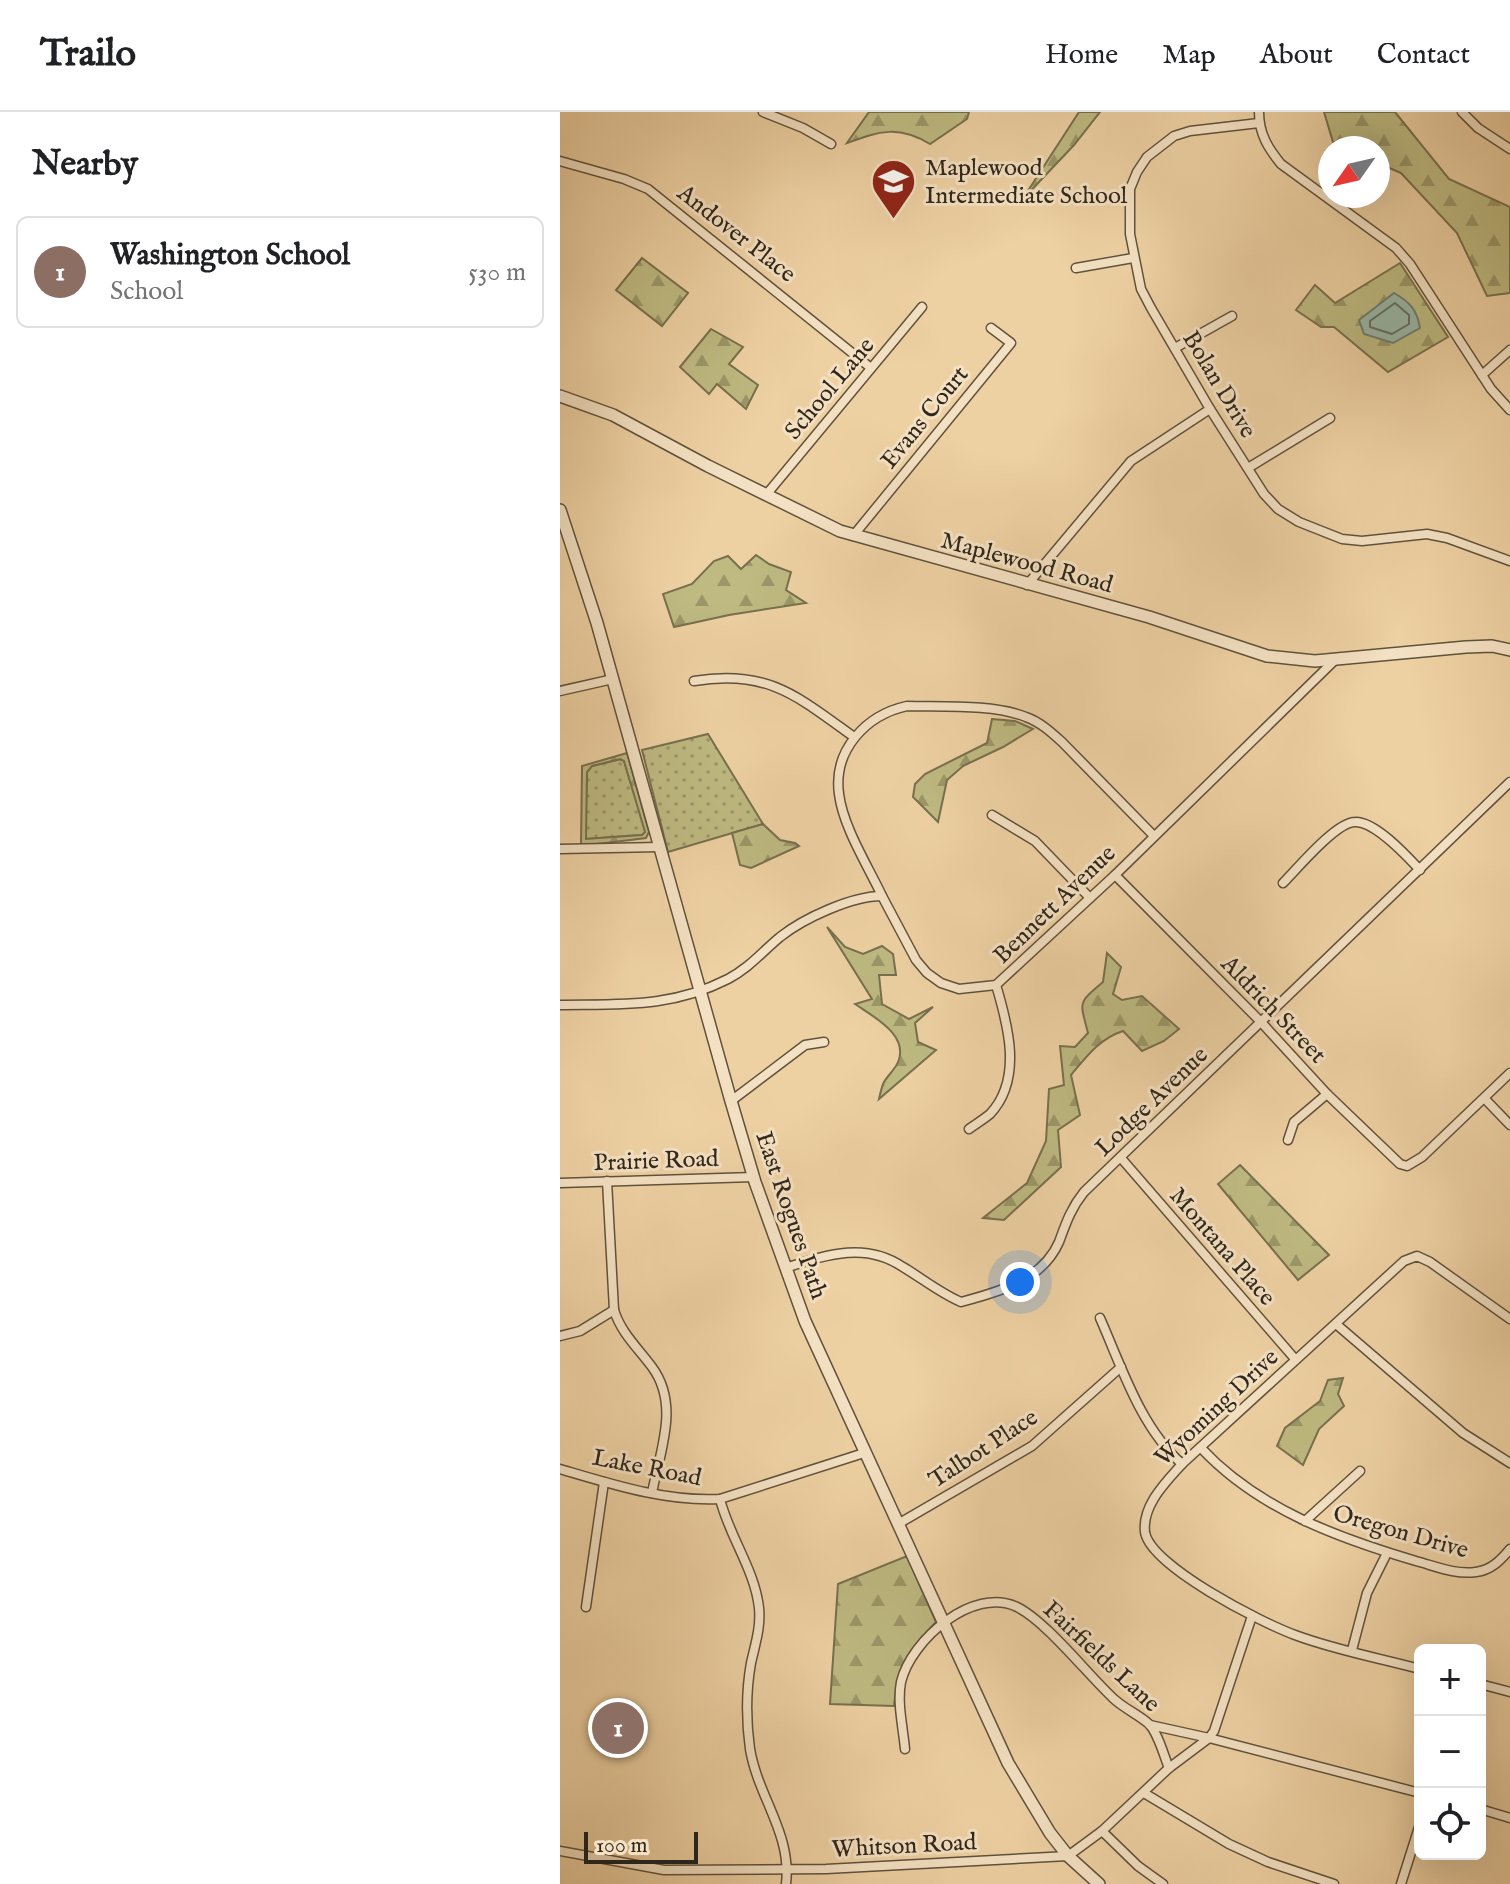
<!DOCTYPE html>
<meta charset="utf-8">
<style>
:root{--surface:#fff;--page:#f6f6f6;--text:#202124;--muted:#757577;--line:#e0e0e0;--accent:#8f2418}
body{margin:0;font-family:"IM FELL English",serif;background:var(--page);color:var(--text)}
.controls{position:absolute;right:24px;bottom:24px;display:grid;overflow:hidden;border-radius:12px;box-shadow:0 8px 32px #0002}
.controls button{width:72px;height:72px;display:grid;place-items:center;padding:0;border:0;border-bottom:2px solid var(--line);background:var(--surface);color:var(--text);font:40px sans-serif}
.compass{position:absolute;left:758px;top:24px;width:72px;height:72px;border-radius:50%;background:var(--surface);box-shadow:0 8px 32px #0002;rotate:236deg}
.scale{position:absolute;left:24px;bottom:20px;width:114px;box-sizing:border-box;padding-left:8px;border:4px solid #30271b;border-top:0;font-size:22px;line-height:28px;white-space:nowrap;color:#30271b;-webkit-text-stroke:6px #f4e1c3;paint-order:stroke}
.you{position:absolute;left:460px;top:1170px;width:28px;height:28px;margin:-20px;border:6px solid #fff;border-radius:50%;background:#1a73e8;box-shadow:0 0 0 12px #1a73e833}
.badge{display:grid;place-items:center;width:52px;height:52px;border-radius:50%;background:var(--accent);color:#fff;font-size:26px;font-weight:700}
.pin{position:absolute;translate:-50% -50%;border:4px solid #fff;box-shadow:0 2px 8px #0006}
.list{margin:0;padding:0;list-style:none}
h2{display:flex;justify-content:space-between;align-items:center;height:104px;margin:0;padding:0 32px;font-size:34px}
h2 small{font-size:26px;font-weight:400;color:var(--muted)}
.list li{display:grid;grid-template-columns:52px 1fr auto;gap:24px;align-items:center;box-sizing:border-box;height:112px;margin:0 16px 16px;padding:0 16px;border:2px solid var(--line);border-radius:12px}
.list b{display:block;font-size:30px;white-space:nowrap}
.list p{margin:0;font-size:26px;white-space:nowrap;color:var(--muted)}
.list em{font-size:26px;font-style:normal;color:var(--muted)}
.icon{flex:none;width:44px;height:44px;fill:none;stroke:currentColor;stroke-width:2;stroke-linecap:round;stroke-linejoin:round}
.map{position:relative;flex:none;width:950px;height:1772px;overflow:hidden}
header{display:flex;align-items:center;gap:48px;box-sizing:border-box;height:112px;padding:0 40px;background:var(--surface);border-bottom:2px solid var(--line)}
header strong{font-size:38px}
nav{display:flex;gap:44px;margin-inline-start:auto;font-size:28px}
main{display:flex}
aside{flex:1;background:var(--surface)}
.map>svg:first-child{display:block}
.grass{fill:url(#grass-dots);stroke:#77704e;stroke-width:2}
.forest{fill:url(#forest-firs);stroke:#77704e;stroke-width:2;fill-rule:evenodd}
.water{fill:#99b7a9;stroke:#6f7d70;stroke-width:2}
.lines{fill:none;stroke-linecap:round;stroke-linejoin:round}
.shore{stroke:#646f62;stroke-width:2}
.minor-casing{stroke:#60523d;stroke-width:11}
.tertiary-casing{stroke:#60523d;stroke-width:14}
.minor{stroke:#f4e1c3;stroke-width:8}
.tertiary{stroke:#f4e1c3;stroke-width:11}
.labels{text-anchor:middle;stroke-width:6;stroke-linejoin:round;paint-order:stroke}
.poi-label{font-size:24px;fill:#30271b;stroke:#f4e1c3;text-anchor:start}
.street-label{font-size:24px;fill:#30271b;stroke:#f4e1c3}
</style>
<header>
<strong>Trailo</strong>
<nav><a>Home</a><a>Map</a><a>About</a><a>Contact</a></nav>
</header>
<main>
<aside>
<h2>Nearby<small></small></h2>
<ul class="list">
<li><span class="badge" style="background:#8d6e63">1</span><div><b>Washington School</b><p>School</p></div><em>530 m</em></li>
</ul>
</aside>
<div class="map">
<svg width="950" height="1772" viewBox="0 0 950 1772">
<defs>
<pattern id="grass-dots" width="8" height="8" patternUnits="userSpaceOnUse" patternTransform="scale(2)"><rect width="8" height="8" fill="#beba81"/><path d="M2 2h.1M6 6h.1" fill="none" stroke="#9b9769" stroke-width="1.8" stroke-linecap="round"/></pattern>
<pattern id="forest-firs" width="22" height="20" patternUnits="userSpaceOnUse" patternTransform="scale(2)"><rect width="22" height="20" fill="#beba81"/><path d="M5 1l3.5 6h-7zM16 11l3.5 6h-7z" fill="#9b9769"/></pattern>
</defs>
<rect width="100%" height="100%" fill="#eed1a3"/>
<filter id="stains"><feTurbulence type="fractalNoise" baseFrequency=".0025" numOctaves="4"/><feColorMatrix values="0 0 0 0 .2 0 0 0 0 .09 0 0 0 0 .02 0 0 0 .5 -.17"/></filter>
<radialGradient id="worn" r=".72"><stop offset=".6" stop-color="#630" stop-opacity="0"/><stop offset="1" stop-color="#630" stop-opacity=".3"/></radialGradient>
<g class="grass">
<path d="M148 622 203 712 108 740 82 638Z"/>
<path d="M61 647 64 649 86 720 82 723 25 727 27 660 32 654Z"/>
</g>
<g class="forest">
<path d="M309 0H409L407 7 370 32C338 13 320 19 287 31Z"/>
<path d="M519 0H540L514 33 462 88Z"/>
<path d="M764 0H835L889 67 950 95V181L927 184 897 121 841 61 818 51V36H786L773 30Z"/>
<path d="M82 146 128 181 102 214 56 178Z"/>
<path d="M840 151 888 225 828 260 774 215H761L736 198 755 173 775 191Z"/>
<path d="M151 217 183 235 169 252 198 273 186 297 157 272 149 282 120 255Z"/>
<path d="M196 443 209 452 231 460 226 478 246 491 169 503 114 515 103 482 132 472 154 449 168 444 181 457Z"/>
<path d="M432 607 455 609 473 617 443 635 403 654 387 668 378 710 353 685 355 672 365 662 427 631Z"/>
<path d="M67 641 89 720 86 726 21 734 22 654ZM60 647 64 649 85 720 82 723 26 727 27 660 32 654Z"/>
<path d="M203 712 220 728 235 731 239 734 191 756 180 753 172 721Z"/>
<path d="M267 815 285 835 303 842 322 834 333 842 336 863H319L322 892 349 907 373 895 355 911 358 930 376 938 319 987C324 964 325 970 336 954 353 925 314 905 295 892L312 887Z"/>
<path d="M547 841 561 855 553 882 562 888 582 884 619 917 604 929 582 939 563 919C539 927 527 944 511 963L520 1003 498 1018 501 1055 444 1108 423 1106 467 1071 486 1029 489 977 504 973 500 934 515 935 528 921C520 889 517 892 543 870Z"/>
<path d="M680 1053 769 1143 738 1168 658 1072Z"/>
<path d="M783 1266 778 1282 784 1294 759 1317 743 1353 717 1334 725 1316 760 1289 768 1268Z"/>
<path d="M347 1444 376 1510C350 1537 337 1555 334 1594L270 1592 278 1472Z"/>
</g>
<path class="water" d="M834 181C850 190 857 198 860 216L833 231 804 222 799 208Z"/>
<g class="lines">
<path class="shore" d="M835 191 849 203V212L832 222 810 215V209Z"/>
<defs>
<g id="minor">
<path d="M203 0 243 16 271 32"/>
<path d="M699 0C699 22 708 36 721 52L836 136 850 152 931 277 950 298"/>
<path d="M902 0 918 16 950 37"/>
<path d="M699 11 630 19 614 24 587 45 577 60 570 77V122L581 177 591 196 650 297 704 382 718 397 739 410 782 427 802 429 867 422 887 426 950 449"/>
<path d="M0 49 64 67 88 77 311 256"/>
<path d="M516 156 573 146"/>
<path d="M615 236 672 204"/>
<path d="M922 263 950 238"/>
<path d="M688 356 770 306"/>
<path d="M206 383 362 195"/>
<path d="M293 424 451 231 431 216"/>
<path d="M467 473 571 349 650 297"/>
<path d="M134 569C208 557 237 584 294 625"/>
<path d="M0 579 53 567"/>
<path d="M432 703 475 729 530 786"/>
<path d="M0 737 99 735"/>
<path d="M555 763 701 910 767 982 840 1052 847 1054 862 1045 950 961"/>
<path d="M723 771C737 757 776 710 795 710 815 709 847 744 860 758"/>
<path d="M322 784C308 754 283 715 279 682 273 638 306 603 347 594 382 595 434 592 466 605 480 610 491 620 502 630L594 724"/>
<path d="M0 893C62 892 111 896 168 867 189 856 202 840 220 825 244 806 292 784 322 784L356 848 367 861 381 871 399 877 436 873 555 763 776 547"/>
<path d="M925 987 950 1013"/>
<path d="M171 989 245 933 264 930"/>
<path d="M409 1017C416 1012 424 1007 430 1002 463 967 448 913 436 873"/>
<path d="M728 1028 734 1010 767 982"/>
<path d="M561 1046 735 1247"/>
<path d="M47 1069 54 1198C61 1221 78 1236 92 1255 120 1293 100 1339 92 1381"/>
<path d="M0 1071 194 1065"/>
<path d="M225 1156C266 1143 305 1129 343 1155 363 1167 380 1181 401 1190 438 1180 482 1169 499 1130 506 1111 511 1096 524 1080L950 670"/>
<path d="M540 1206C562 1256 581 1316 622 1352"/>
<path d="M776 1212 903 1321 950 1351"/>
<path d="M0 1224 20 1219 54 1198"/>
<path d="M641 1336C698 1397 778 1426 856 1449 875 1454 895 1463 916 1460 931 1458 940 1449 950 1437"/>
<path d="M0 1357C51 1372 106 1390 160 1387L304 1341"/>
<path d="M160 1387C169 1424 195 1458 199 1496 201 1515 195 1533 191 1551 186 1579 186 1608 190 1637 198 1685 232 1722 226 1772"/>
<path d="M745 1409 800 1359"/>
<path d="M338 1412 472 1334 561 1255"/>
<path d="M26 1495 44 1370"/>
<path d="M792 1538 807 1481 827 1441"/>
<path d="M860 1557C819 1546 775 1538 735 1523 702 1511 590 1454 585 1420 582 1393 606 1370 622 1352L844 1149 857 1144 870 1150 950 1207"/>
<path d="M920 1572 950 1580"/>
<path d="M590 1613 649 1626 654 1619 692 1504"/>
<path d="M345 1637C343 1615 337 1591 341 1570 351 1528 413 1474 457 1495 486 1509 528 1563 554 1587 565 1597 579 1603 589 1612 598 1621 604 1644 609 1656"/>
<path d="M584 1681 669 1732 708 1750 774 1772"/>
<path d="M920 1697 950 1706"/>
<path d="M542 1719 578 1754 603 1772"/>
<path d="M0 1739 104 1758 266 1757 508 1744 542 1719 609 1656 649 1626 860 1681"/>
<path d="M841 1772 860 1712"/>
</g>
<g id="tertiary">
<path d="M0 284 53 303 148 354 280 419 589 505 707 544 755 549 906 535 932 534 950 538"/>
<path d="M0 398 37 511 171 989 195 1070 245 1209 448 1651 490 1721 508 1744 539 1772"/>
</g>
</defs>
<use href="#minor" class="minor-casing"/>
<use href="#tertiary" class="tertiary-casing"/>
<use href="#minor" class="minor"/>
<use href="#tertiary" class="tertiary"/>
</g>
<defs>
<symbol id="school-pin" viewBox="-11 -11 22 30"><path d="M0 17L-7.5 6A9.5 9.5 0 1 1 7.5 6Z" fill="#8f2418" stroke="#f4e1c3"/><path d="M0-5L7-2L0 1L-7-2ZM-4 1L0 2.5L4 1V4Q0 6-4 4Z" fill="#fff"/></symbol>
</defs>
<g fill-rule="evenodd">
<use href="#school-pin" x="308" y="44" width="51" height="69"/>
</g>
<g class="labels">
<g class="poi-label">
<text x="365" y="63">Maplewood<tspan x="365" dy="28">Intermediate School</tspan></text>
</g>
<g class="street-label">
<text transform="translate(177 121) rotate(38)" y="8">Andover Place</text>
<text transform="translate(660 272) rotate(59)" y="8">Bolan Drive</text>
<text transform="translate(269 276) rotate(-50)" y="8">School Lane</text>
<text transform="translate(364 305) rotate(-51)" y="8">Evans Court</text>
<text transform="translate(467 450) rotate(15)" y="8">Maplewood Road</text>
<text transform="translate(494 792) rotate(-44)" y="8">Bennett Avenue</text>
<text transform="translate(714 897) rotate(46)" y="8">Aldrich Street</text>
<text transform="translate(591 989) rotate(-44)" y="8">Lodge Avenue</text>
<text transform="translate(96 1048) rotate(-2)" y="8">Prairie Road</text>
<text transform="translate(232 1103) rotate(71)" y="8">East Rogues Path</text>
<text transform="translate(663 1134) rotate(49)" y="8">Montana Place</text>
<text transform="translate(656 1295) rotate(-43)" y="8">Wyoming Drive</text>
<text transform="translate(423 1336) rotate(-33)" y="8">Talbot Place</text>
<text transform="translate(87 1355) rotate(11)" y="8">Lake Road</text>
<text transform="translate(841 1419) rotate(16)" y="8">Oregon Drive</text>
<text transform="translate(542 1544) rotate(43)" y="8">Fairfields Lane</text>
<text transform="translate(344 1733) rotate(-3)" y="8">Whitson Road</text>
</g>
</g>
<rect width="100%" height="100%" filter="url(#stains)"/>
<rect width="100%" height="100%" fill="url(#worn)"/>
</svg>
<div class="controls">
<button>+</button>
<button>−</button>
<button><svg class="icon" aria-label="locate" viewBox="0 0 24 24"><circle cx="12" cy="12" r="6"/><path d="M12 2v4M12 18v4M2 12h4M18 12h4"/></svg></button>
</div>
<svg class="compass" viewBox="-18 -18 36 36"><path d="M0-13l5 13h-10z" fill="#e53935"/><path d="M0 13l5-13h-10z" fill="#757577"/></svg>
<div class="scale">100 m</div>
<div class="you"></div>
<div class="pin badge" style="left:58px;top:1616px;background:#8d6e63">1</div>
</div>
</main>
